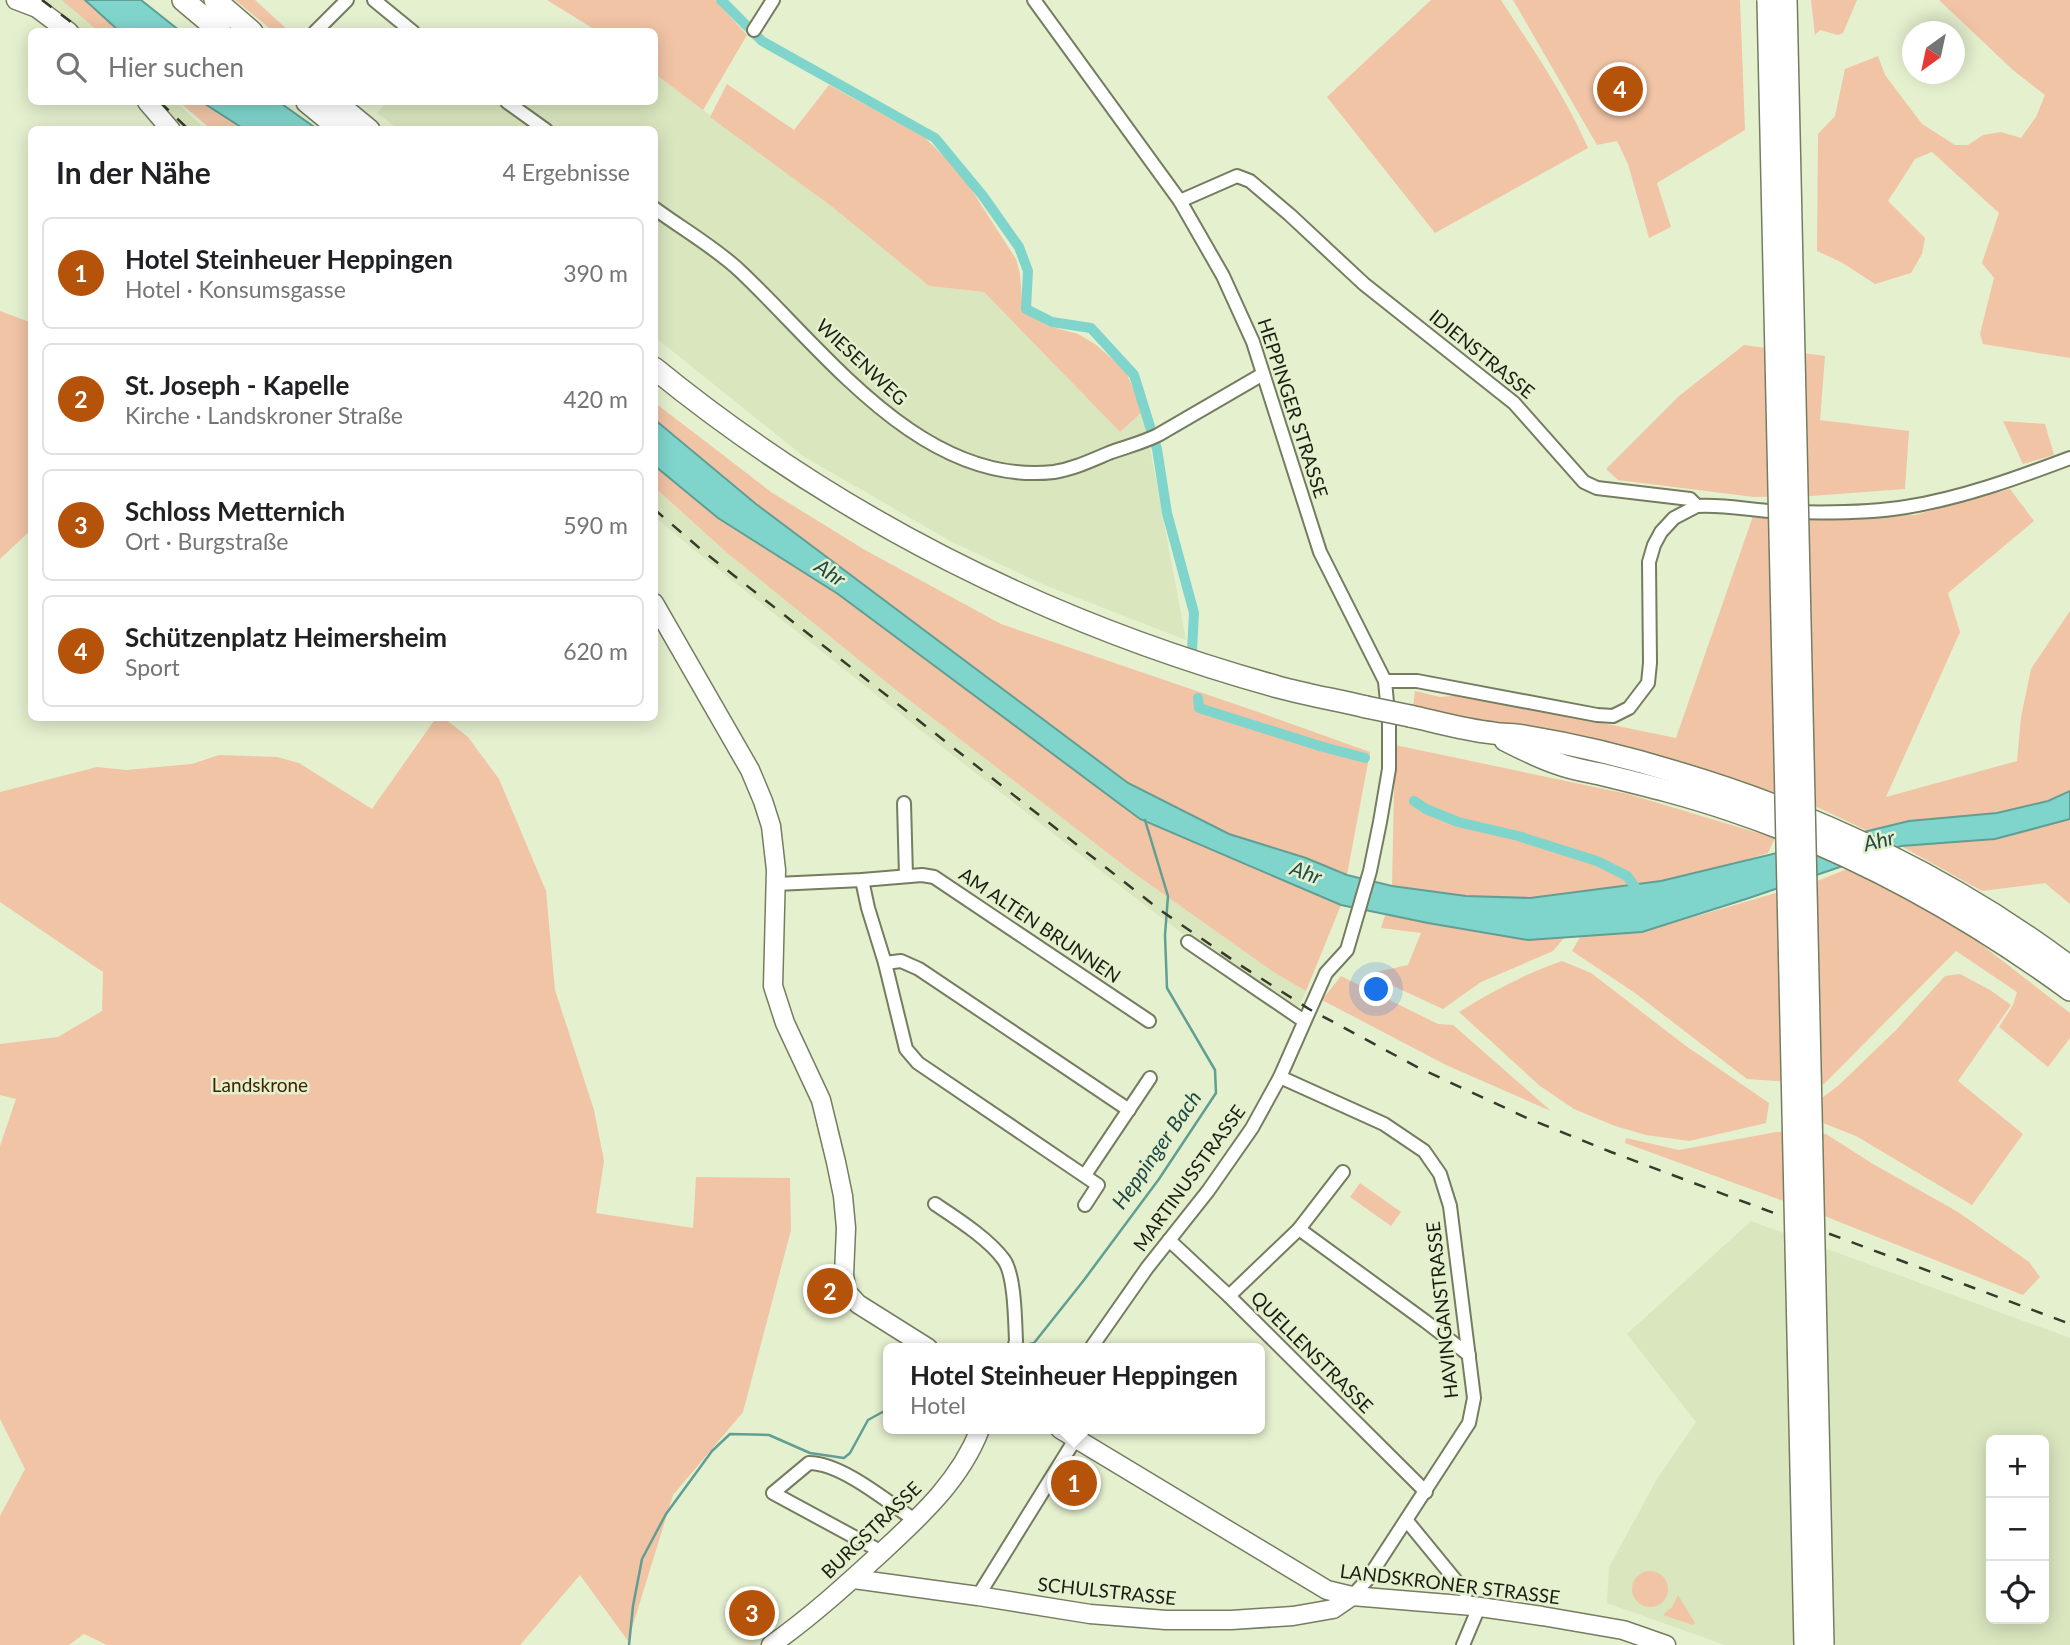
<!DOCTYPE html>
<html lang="de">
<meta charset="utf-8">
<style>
:root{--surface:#fff;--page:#f6f6f6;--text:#202124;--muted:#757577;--line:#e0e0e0;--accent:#b45309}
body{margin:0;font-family:Lato,sans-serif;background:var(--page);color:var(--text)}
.controls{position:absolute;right:21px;bottom:21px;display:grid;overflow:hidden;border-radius:10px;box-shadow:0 4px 18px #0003}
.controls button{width:63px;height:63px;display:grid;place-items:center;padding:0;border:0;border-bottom:2px solid var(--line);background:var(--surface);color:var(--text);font:35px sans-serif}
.compass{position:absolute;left:1902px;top:21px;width:63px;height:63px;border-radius:50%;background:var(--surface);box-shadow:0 4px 18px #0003;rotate:213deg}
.you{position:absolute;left:1377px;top:990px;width:24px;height:24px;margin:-18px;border:5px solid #fff;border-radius:50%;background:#1a73e8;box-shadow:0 0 0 10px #1a73e833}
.badge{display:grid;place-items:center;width:46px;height:46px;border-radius:50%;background:var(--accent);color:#fff;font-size:23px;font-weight:700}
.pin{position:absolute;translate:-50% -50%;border:4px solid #fff;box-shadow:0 2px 7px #0006}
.popup{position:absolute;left:883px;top:1343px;width:382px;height:91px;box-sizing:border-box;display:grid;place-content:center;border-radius:10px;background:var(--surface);filter:drop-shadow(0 2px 5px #0005);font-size:23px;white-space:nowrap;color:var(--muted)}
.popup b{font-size:26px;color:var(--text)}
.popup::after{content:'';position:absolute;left:50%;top:100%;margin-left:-14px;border:14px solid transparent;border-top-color:var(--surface)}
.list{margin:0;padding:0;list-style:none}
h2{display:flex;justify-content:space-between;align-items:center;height:91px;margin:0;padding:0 28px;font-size:30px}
h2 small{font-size:23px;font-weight:400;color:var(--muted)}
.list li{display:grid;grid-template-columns:46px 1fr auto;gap:21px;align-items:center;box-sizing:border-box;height:112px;margin:0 14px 14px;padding:0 14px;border:2px solid var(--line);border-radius:10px}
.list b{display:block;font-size:26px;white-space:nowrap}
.list p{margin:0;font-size:23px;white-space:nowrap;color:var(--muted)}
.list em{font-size:23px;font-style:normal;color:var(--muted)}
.icon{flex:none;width:38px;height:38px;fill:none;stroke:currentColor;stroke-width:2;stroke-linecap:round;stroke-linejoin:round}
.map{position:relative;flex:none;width:2070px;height:1645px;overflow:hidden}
.search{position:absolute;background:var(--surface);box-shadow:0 4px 18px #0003;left:28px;top:28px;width:630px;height:77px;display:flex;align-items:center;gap:18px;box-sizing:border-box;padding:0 24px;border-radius:10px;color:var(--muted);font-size:26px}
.panel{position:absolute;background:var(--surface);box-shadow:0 4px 18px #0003;left:28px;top:126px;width:630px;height:595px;border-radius:10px}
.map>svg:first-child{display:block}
.built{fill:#d9e6be;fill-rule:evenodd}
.green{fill:#f1c4a5}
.water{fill:#7fd5cc;stroke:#619e94;stroke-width:2}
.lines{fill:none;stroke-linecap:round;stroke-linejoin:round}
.stream{stroke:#619e94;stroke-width:2.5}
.canal{stroke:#7fd5cc;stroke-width:10}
.street-casing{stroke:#747d60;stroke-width:16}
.secondary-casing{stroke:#747d60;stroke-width:21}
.highway-casing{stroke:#747d60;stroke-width:24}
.street{stroke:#fff;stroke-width:12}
.secondary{stroke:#fff;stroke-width:18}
.highway{stroke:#fff;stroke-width:21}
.rail{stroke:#353a2b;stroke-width:2.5;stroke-dasharray:12 12;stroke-linecap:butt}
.highway-bridge-casing{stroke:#747d60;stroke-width:24;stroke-linecap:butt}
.highway-bridge{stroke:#fff;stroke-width:21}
.labels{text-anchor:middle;stroke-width:5;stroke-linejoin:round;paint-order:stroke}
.street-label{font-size:19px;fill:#1a1e12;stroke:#e5f0cf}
.park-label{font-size:19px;fill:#442101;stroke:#e5f0cf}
.water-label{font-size:21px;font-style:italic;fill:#214945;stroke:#e5f0cf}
</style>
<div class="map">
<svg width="2070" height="1645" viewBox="0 0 2070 1645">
<rect width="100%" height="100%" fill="#e5f0cf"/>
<g class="built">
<path d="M34 0H65L101 31H78Z"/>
<path d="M655 74 831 206 929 286 984 292 1120 432 1143 411 1186 640 1047 586 952 542 803 456 655 337 654 130 398 129 377 113 387 102H654Z"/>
<path d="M158 102H176L205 129H185Z"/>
<path d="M654 488 726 552 891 686 1131 871 1275 973 1306 991 1296 1012 1206 951 1151 910 918 728 704 558 655 517Z"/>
<path d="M1751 1221 2070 1338V1645H1725L1607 1603 1609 1567 1657 1479 1696 1422 1627 1334ZM1991 1440H2044V1619H1991Z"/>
</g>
<g class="green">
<path d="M62 0H85L119 31H98Z"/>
<path d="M235 0H255L289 31H273Z"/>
<path d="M547 0H715L747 35 703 110 655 74 654 32 597 31Z"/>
<path d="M1431 0H1501C1532 48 1565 95 1588 148L1435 233 1327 97Z"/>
<path d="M1513 0H1740L1745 130 1657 183 1671 227 1649 238 1628 164 1617 141 1597 145Z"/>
<path d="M1811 0H1857L1843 33 1838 35 1820 30 1815 35Z"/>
<path d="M1939 0H2070V358L1983 344 1980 334 1994 278 1982 263 1999 213 1932 152 1915 159 1888 201 1925 238 1922 254 1911 273 1875 284 1841 262 1817 251 1818 134 1835 116 1845 69 1878 56 1885 75 1922 124 1955 145H1968L1983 135 2001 132 2021 138 2036 117 2045 95 2014 71Z"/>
<path d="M727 84 794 130 829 85 924 137 960 172 1016 259 1020 274 1023 312 1048 326 1078 334 1095 344 1125 370 1143 411 1120 432 984 292 929 286 831 206 710 117Z"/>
<path d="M179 102H202L244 129H211Z"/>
<path d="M0 311 32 323 31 530 0 559Z"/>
<path d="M1744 345 1825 356 1820 420 1909 431 1905 489 1811 496 1754 497 1618 480 1606 469 1679 396Z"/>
<path d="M654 402 771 492 865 550 1001 624 1261 713 1370 752 1347 875 1306 858 1229 834 1128 783 756 504 655 419Z"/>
<path d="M2003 421 2045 424 2054 455 2023 464Z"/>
<path d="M655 466 718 518 838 594 1140 819 1341 905 1306 991 1275 973 1131 871 891 686 726 552 655 488Z"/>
<path d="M2010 489 2034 521 1948 593 1960 632 1886 797 2017 761 2021 717 2031 669 2070 611V791L2043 802 1997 813 1909 821 1868 831 1819 808 1681 761 1413 706 1415 691 1440 697 1465 695 1676 738 1753 516 1814 517 1915 515Z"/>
<path d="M436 718H444L468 737 499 779 546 891 555 990 594 1110 604 1161 596 1213 693 1228 696 1177 790 1178 791 1230 743 1412 673 1495 628 1641 580 1575 520 1645H107L84 1634 69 1645H0V1516L25 1469 0 1419V1146L16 1099 0 1095V1044L58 1037 102 1011 103 972 0 902V792L97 767 126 770 192 764 219 755 250 756 277 757 299 763 372 809Z"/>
<path d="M1395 745 1628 794 1775 838 1768 853 1713 870 1661 881 1530 898 1466 896 1392 886Z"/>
<path d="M2070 819V904L2045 883 1982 891 1901 846 1995 839Z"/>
<path d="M1847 869 1916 903 1969 935 2070 1013V1038L2048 1067 1999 1027 2013 1005 2017 992 1956 951 1824 1084 1747 1079 1635 993 1572 951 1580 937 1642 932 1820 880Z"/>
<path d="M1385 915 1528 940 1564 938 1553 951 1481 982 1443 1009 1367 974 1408 965 1421 933 1381 928Z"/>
<path d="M1562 961 1591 973 1686 1046 1769 1103 1766 1123 1689 1141 1646 1135 1615 1126 1574 1109 1540 1086 1459 1012C1492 991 1525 974 1562 961Z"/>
<path d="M1960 974 1990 990 2011 1005 1958 1081 2023 1134 1972 1205 1856 1136 1800 1114 1838 1086 1896 1030 1945 976Z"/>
<path d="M1341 976 1438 1024 1453 1025 1551 1111 1446 1065 1322 1000Z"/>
<path d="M1776 1132 1826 1134 1873 1164 1958 1212 2029 1262 2040 1277 2023 1295 1827 1217 1625 1143 1626 1138 1679 1150Z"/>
<path d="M1360 1183 1401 1212 1391 1226 1350 1197Z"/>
<circle cx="1650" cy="1589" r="18"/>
<path d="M1678 1595 1695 1623 1693 1625 1663 1615 1672 1607Z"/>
</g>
<g class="water">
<path d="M85 0H141L180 31H119Z"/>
<path d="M202 102H279L317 129H244Z"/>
<path d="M654 419 756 504 1128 783 1229 834 1306 858 1347 875 1392 886 1466 896 1530 898 1661 881 1909 821 1997 813 2048 801 2070 791V819L1995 839 1901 846 1749 898 1642 932 1528 940 1428 923 1341 905 1140 819 838 594 718 518 655 466Z"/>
</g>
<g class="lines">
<g class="stream">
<path d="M1020 1346 1034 1343 1084 1280 1159 1179 1216 1093 1215 1070 1167 988 1165 935 1168 896 1145 820"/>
<path d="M629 1645 633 1606 642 1559 666 1514 712 1451 730 1434 769 1435 810 1453 844 1458 850 1453 868 1420 888 1409"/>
</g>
<g class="canal">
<path d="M721 0 762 41 935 138 983 196 1019 247 1028 271 1026 309 1052 322 1091 328 1134 375 1157 449 1167 513 1194 613 1192 650"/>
<path d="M1198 698 1199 708 1323 747 1365 758"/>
<path d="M1414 801 1426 809 1458 822 1518 836 1597 861 1627 876 1641 895"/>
</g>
<defs>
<g id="street">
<path d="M374 0 413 32"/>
<path d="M1034 0 1180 201 1223 276 1253 342 1320 552 1385 681 1389 724V769L1380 822 1370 871 1347 950 1326 973 1280 1077 1252 1128 1208 1191 1147 1268 1091 1348"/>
<path d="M754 30 773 0"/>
<path d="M315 32 347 0"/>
<path d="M507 102 546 130"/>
<path d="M1180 201 1237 176 1250 181 1290 215 1364 284 1514 403 1584 482 1597 488 1690 499 1697 506C1728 504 1758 512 1788 512 1825 513 1870 513 1906 507 1962 498 2017 478 2070 458"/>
<path d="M654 208C681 228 716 248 740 271 825 351 922 487 1054 472 1073 469 1090 461 1109 453 1125 447 1142 443 1158 435L1263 374"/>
<path d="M1385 681H1417L1597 715 1613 716 1629 708 1648 683 1650 663 1649 562 1654 545 1661 532 1674 518 1697 506"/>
<path d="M904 803 906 876"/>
<path d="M862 880 868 908 885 963 906 1049 918 1063 1098 1185 1085 1205"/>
<path d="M776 884 862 880 922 875 934 877 1149 1021"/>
<path d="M1188 942 1304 1021"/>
<path d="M885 963 901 961 919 969 1129 1110"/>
<path d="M1280 1077 1384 1124 1424 1151 1440 1174 1450 1206 1474 1398 1469 1423 1367 1580 1352 1596"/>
<path d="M1085 1175 1150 1078"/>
<path d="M935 1204C956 1218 989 1239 1004 1260 1015 1276 1015 1321 1016 1341L1014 1348"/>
<path d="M1299 1229 1425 1321 1469 1355"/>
<path d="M1169 1240 1229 1296 1426 1492"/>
<path d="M1229 1296 1299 1229 1343 1172"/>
<path d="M1407 1521 1466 1593"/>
<path d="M882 1552 773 1493 809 1463C842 1463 889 1503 916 1521"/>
<path d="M978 1596 1076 1438 1078 1429"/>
<path d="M1463 1645 1479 1607"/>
</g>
<g id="secondary">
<path d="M16 0 37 8 69 32"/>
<path d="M147 102 171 130"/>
<path d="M654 603 750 770 763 801 771 826 776 870 773 986 785 1023 821 1100 836 1162 843 1196 846 1228 844 1275 847 1292 858 1304 928 1348"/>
<path d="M1060 1429 1327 1590 1352 1596 1473 1606 1542 1616 1623 1630 1666 1645"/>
<path d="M854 1579 978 1596 1090 1614 1166 1620H1231L1293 1616 1333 1609 1352 1596"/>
<path d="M771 1645C811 1617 847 1584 883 1551 922 1515 961 1479 980 1429"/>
</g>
<g id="highway">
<path d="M183 0 221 32"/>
<path d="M215 0 252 32"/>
<path d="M307 102 341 130"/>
<path d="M335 102 369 130"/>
<path d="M654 368C838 518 1050 624 1278 687 1307 695 1337 700 1366 707"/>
<path d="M1410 716C1437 722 1465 730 1493 733 1503 735 1514 734 1524 736 1573 744 1631 758 1679 773 1817 814 1955 880 2070 967"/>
<path d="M1505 740C1523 749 1540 758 1559 764 1572 769 1586 771 1600 774 1645 785 1690 796 1733 811 1855 852 1966 914 2070 990"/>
</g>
</defs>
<use href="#street" class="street-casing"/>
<use href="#secondary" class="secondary-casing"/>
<use href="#highway" class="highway-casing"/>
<use href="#street" class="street"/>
<use href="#secondary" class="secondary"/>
<use href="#highway" class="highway"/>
<g class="rail">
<path d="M42 0 84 32"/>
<path d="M160 102 189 130"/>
<path d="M654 509 704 552 1160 910 1240 965 1309 1009 1419 1068 1527 1118 1611 1152 2070 1324"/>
</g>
<defs>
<g id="highway-bridge">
<path d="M1768 0 1805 1645"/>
<path d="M1786 0 1823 1645"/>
<path d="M1366 707 1410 716"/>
</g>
</defs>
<use href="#highway-bridge" class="highway-bridge-casing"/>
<use href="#highway-bridge" class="highway-bridge"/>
</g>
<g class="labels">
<g class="street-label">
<text transform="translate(1482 354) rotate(39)" y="7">IDIENSTRASSE</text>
<text transform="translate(862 362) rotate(43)" y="7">WIESENWEG</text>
<text transform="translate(1293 408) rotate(72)" y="7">HEPPINGER STRASSE</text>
<text transform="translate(1040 925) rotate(34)" y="7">AM ALTEN BRUNNEN</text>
<text transform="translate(1189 1178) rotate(-54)" y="7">MARTINUSSTRASSE</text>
<text transform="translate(1442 1310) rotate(-96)" y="7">HAVINGANSTRASSE</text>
<text transform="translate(1312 1352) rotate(45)" y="7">QUELLENSTRASSE</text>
<text transform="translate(871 1530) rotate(-44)" y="7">BURGSTRASSE</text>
<text transform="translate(1450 1584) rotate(7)" y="7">LANDSKRONER STRASSE</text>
<text transform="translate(1107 1591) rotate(6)" y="7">SCHULSTRASSE</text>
</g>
<g class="park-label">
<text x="260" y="1092">Landskrone</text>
</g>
<g class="water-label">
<text transform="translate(830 573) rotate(34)" y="7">Ahr</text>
<text transform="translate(1879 841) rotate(-14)" y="7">Ahr</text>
<text transform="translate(1306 873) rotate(20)" y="7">Ahr</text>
<text transform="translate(1157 1150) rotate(-55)" y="7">Heppinger Bach</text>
</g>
</g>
</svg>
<div class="controls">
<button>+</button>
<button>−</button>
<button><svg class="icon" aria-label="locate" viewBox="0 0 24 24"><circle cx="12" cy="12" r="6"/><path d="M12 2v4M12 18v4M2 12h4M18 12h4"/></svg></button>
</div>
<svg class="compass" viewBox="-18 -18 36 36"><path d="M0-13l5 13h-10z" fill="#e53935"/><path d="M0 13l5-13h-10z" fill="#757577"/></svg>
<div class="you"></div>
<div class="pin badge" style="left:1074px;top:1483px">1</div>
<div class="popup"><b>Hotel Steinheuer Heppingen</b>Hotel</div>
<div class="pin badge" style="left:830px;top:1291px">2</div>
<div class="pin badge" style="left:752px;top:1613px">3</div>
<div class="pin badge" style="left:1620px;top:89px">4</div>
<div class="search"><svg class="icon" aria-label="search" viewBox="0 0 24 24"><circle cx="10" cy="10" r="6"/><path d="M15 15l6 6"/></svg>Hier suchen</div>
<section class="panel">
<h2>In der Nähe<small>4 Ergebnisse</small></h2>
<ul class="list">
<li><span class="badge">1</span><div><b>Hotel Steinheuer Heppingen</b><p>Hotel · Konsumsgasse</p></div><em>390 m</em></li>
<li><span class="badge">2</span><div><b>St. Joseph - Kapelle</b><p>Kirche · Landskroner Straße</p></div><em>420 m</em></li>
<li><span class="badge">3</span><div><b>Schloss Metternich</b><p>Ort · Burgstraße</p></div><em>590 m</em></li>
<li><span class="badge">4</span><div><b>Schützenplatz Heimersheim</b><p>Sport</p></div><em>620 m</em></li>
</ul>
</section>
</div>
